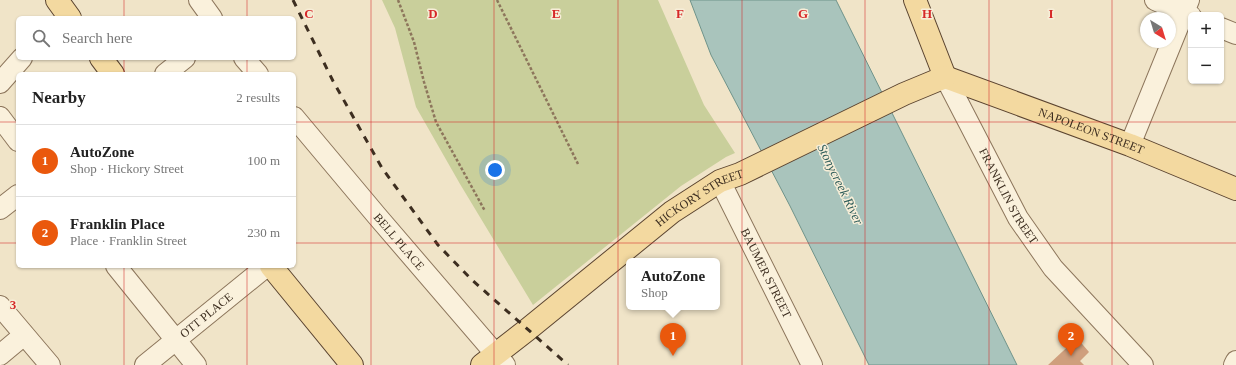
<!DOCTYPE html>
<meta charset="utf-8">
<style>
:root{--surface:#fff;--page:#f2f2f2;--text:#222;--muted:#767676;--line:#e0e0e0;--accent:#ea580c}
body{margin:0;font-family:Georgia,serif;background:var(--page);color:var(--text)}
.controls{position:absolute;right:12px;top:12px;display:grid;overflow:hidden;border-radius:6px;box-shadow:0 1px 3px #0004}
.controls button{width:36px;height:36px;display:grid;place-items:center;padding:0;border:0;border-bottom:1px solid var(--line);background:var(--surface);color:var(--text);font:20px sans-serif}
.compass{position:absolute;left:1140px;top:12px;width:36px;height:36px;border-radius:50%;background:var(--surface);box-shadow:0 1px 3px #0004;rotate:142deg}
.you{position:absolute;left:495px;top:170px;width:14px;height:14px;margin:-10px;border:3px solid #fff;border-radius:50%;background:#1a73e8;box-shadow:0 0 0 6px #1a73e833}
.badge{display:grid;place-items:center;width:26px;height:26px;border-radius:50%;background:var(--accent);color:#fff;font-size:13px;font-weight:700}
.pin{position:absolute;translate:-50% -33px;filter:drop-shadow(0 1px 2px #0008)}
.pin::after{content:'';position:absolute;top:21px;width:14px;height:12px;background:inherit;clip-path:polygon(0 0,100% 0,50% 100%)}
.popup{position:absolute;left:626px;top:258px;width:94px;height:52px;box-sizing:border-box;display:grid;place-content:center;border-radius:6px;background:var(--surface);filter:drop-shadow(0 1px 3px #0005);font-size:13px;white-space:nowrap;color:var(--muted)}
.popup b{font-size:15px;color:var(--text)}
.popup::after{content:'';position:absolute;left:50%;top:100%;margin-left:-8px;border:8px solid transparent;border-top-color:var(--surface)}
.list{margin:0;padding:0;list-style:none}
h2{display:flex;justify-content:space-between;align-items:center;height:52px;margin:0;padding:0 16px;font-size:17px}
h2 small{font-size:13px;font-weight:400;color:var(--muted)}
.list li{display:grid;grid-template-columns:26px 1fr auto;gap:12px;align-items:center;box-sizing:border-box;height:72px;padding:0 16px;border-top:1px solid var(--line)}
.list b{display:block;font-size:15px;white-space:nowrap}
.list p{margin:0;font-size:13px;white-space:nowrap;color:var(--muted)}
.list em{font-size:13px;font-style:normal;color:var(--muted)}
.icon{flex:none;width:22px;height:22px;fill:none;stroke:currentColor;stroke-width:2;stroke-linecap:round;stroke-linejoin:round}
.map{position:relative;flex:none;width:1236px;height:365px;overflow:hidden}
.search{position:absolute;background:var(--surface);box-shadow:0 1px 3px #0004;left:16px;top:16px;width:280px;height:44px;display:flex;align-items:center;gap:10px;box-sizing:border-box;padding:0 14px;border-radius:6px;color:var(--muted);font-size:15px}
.panel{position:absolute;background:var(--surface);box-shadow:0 1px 3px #0004;left:16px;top:72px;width:280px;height:196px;border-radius:6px}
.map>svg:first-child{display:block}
.green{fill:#c9cf9b}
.water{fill:#a9c4bc;stroke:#6f938a}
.building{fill:#cf9f7d}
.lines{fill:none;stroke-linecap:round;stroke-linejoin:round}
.minor-casing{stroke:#8d765c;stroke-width:22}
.major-casing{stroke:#5b4430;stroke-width:24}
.path{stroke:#8d765c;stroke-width:2.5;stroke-dasharray:3 2;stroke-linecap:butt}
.minor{stroke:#faf1dc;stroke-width:20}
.major{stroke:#f3d9a0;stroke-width:22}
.rail{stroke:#3d2e20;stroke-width:3;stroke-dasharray:7 7;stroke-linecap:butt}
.grid{fill:none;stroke:#d62828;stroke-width:1;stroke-opacity:0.55}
.labels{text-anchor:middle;stroke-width:3;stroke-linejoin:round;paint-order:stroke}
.street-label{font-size:12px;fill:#3d2e20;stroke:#f7eed8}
.water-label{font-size:13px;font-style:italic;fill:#2f5d5a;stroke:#f7eed8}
.grid-label{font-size:13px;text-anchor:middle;font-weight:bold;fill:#d62828;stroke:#f7eed8;stroke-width:3;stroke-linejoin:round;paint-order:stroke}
</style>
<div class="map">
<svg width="1236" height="365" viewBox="0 0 1236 365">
<rect width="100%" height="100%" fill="#f0e4c8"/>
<path class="green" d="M382 0H658L704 105 735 153 726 157 681 186 533 305 460 184 416 107 395 28Z"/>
<path class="water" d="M690 0H836L1017 365H869L790 206 711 55Z"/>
<path class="building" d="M1077 338 1089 352 1080 361 1084 365H1048Z"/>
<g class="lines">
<defs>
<g id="minor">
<path d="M199 0 212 18"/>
<path d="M1155 0 1191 16"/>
<path d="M1221 28 1236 34"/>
<path d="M244 58 258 74"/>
<path d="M165 74 185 58"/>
<path id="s1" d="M945 77 1018 218 1053 268 1143 365"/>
<path d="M0 83 22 58"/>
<path d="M0 117 18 141"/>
<path id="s2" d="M294 117 377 216 505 365"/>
<path d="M1130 145 1189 0"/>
<path id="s3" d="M720 181 812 365"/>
<path d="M0 209 18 195"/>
<path d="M116 266 196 365"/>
<path d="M0 306 50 365"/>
<path d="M0 355 24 335"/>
<path id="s4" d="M145 365 267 266"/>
<path d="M1234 365 1236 361"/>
</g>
<g id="major">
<path d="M57 0 70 18"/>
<path d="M915 0 945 77"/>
<path d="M101 58 113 74"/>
<path id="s5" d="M945 77 1130 145 1236 189"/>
<path d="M271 266 352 365"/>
<path id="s6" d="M482 365 527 330 672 212 720 181 740 174 904 94 945 77"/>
</g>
</defs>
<use href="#minor" class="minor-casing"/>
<use href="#major" class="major-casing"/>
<g class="path">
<path d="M398 0 414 42 424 82 436 122 485 211"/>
<path d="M497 0 578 164"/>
</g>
<use href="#minor" class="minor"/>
<use href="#major" class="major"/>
<path class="rail" d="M293 0 333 81 382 168 438 245 472 280 568 365"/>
</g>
<path class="grid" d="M124 0V18M247 0V18M371 0V365M494 0V365M618 0V365M742 0V365M865 0V365M989 0V365M1112 0V365M124 58V74M247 58V74M0 122H18M294 122H1236M0 243H18M294 243H1236M124 266V365M247 266V365"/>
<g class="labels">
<g class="street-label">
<text dy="4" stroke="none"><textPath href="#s5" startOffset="156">NAPOLEON STREET</textPath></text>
<text dy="4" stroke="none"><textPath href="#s1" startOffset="135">FRANKLIN STREET</textPath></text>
<text dy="4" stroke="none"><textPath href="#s6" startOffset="275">HICKORY STREET</textPath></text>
<text dy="4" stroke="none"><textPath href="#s2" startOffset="163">BELL PLACE</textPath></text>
<text dy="4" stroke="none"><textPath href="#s3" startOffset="103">BAUMER STREET</textPath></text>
<text dy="4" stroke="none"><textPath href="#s4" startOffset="79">OTT PLACE</textPath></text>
</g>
<g class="water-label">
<text transform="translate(841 184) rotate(64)" y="5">Stonycreek River</text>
</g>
</g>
<g class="grid-label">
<text x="309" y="18">C</text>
<text x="433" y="18">D</text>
<text x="556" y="18">E</text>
<text x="680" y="18">F</text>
<text x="803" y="18">G</text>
<text x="927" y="18">H</text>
<text x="1051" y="18">I</text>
<text x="13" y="309">3</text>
</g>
</svg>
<div class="controls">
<button>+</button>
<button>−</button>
</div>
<svg class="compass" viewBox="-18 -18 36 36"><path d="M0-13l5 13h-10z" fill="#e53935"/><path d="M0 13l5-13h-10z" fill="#767676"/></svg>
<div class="you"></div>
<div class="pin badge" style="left:673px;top:356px">1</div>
<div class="popup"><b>AutoZone</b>Shop</div>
<div class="pin badge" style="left:1071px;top:356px">2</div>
<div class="search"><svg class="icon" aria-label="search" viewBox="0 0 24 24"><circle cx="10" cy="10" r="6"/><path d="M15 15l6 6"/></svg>Search here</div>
<section class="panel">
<h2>Nearby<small>2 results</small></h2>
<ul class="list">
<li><span class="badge">1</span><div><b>AutoZone</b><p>Shop · Hickory Street</p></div><em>100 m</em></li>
<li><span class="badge">2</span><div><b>Franklin Place</b><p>Place · Franklin Street</p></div><em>230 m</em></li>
</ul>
</section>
</div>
